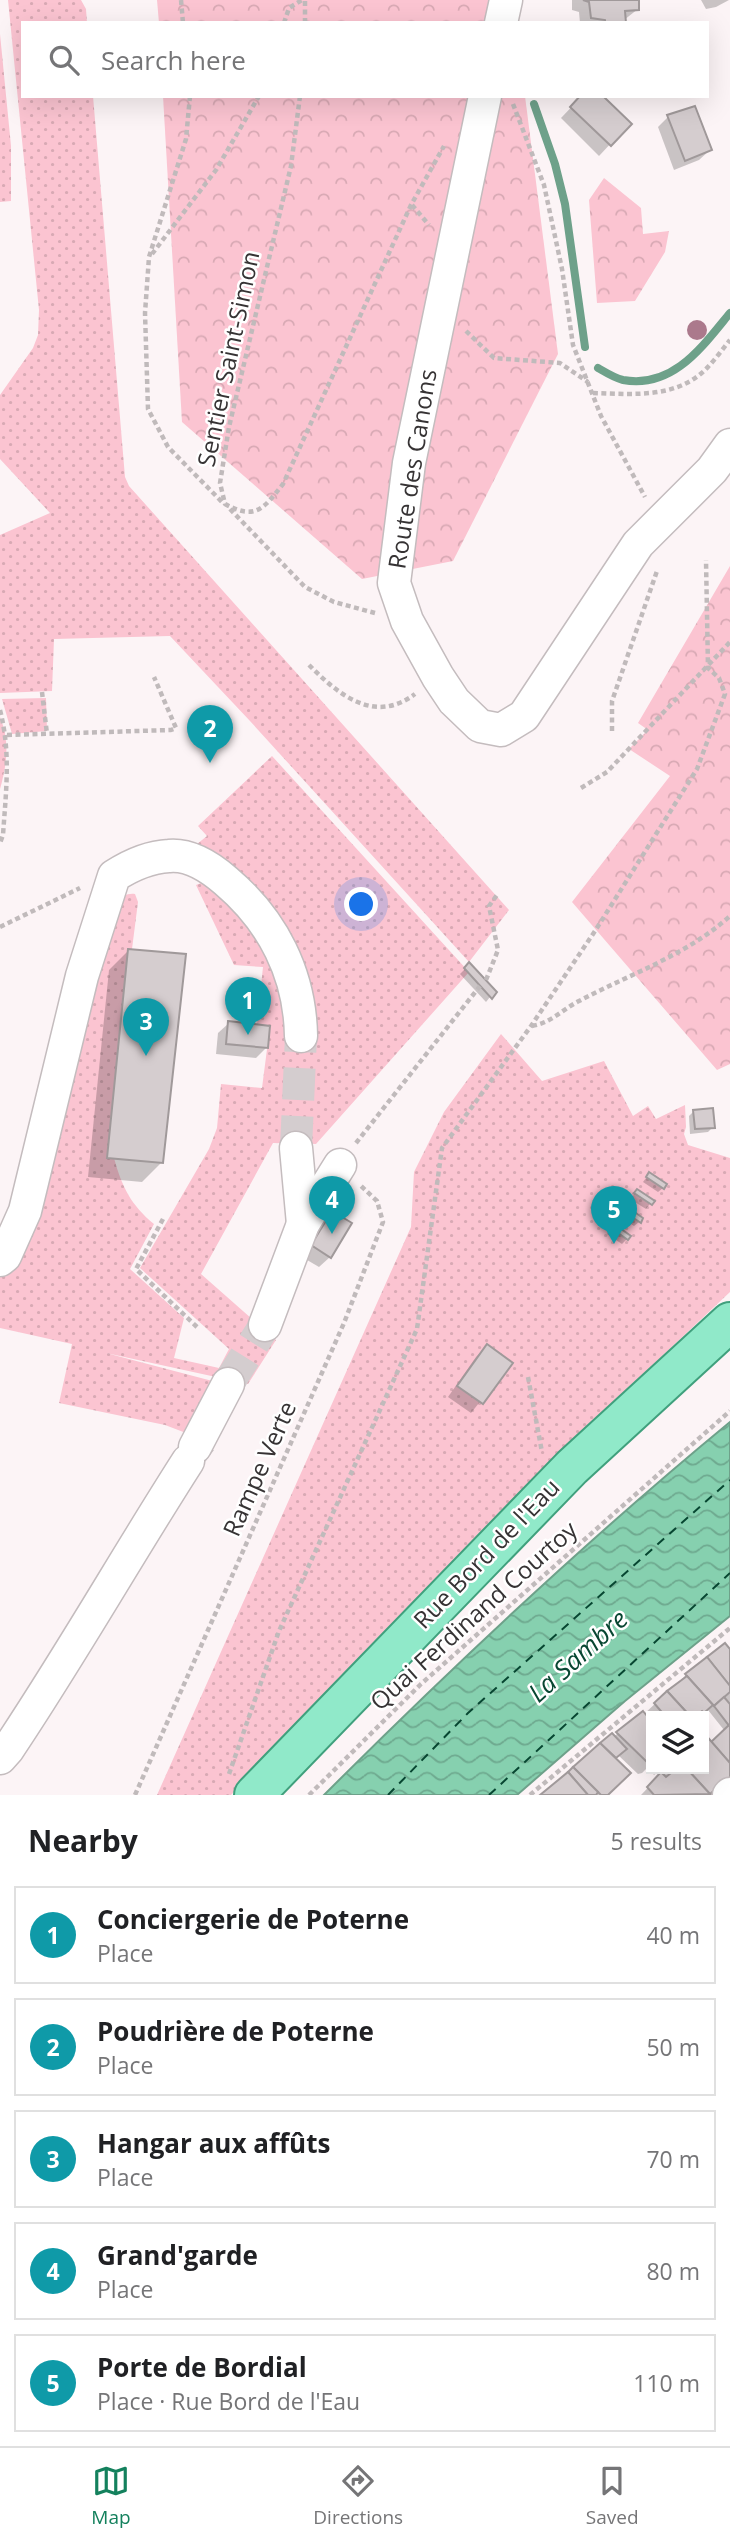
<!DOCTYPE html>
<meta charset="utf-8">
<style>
:root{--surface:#fff;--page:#f6f6f6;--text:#202124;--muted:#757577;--line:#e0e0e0;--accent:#14815d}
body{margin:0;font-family:"Open Sans",sans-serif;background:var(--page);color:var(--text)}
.controls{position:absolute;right:21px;bottom:21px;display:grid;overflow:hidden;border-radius:0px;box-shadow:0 7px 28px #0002}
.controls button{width:63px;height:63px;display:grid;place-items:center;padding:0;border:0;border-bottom:2px solid var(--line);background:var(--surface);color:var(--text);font:35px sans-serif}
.you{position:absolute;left:362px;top:905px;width:24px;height:24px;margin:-18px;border:5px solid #fff;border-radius:50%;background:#1a73e8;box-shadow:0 0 0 10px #1a73e833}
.badge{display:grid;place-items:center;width:46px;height:46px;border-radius:50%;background:var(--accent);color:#fff;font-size:23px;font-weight:700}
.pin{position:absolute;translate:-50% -58px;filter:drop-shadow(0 2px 4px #0008)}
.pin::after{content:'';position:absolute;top:37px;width:24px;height:21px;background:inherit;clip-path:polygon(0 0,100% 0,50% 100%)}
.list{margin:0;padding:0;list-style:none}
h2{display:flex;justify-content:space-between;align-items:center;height:91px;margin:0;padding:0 28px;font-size:30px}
h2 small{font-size:23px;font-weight:400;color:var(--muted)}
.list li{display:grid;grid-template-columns:46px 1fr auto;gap:21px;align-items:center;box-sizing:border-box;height:98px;margin:0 14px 14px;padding:0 14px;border:2px solid var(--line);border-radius:0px}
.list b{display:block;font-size:26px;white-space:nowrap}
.list p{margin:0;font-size:23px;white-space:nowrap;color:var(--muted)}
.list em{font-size:23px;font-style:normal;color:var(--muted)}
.icon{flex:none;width:38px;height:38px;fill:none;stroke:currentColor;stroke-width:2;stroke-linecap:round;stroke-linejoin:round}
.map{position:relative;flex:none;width:730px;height:1795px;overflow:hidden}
.search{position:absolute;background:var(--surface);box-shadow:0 7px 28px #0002;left:21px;right:21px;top:21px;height:77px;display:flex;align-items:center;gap:18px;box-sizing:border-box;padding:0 24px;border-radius:0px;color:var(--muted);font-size:26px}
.sheet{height:651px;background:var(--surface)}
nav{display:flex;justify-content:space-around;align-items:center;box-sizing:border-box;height:98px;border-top:2px solid var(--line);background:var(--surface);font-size:19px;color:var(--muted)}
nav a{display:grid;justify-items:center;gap:4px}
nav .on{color:var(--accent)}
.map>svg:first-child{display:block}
.grass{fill:url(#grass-dots)}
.forest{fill:url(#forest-crowns)}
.water{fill:url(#water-waves);stroke:#6ea18a;stroke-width:2}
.shadow{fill:#0003}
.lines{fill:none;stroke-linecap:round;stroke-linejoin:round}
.stream{stroke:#6ea18a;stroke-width:8}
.ferry{stroke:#074631;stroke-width:2;stroke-dasharray:9 7;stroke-linecap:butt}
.building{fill:#d5cdcf;stroke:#a0999a;stroke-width:2}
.minor-tunnel{stroke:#d4cdcf;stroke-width:32;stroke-dasharray:32 16;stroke-linecap:butt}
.minor-casing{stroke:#c4bcbe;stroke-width:35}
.major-casing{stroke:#40a07d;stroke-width:42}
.path{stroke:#c0babb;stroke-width:4.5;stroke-dasharray:5 3.5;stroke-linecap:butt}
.minor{stroke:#fff;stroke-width:32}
.major{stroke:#90e9c9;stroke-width:38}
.tree{fill:#ab798c}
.labels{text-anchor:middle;stroke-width:5;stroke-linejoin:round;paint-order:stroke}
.street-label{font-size:24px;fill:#363334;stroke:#fff}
.water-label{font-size:26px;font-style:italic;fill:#074631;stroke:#fff}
</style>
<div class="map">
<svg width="730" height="1795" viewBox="0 0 730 1795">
<defs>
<pattern id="grass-dots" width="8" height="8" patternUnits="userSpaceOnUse" patternTransform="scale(1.75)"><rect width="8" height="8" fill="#fbc4d1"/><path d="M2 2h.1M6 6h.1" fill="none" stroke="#d8a9b4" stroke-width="1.8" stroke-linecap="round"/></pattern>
<pattern id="forest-crowns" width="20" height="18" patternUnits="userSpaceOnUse" patternTransform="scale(1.75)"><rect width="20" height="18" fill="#fbc4d1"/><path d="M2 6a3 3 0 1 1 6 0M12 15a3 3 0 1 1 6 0" fill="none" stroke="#d8a9b4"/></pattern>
<pattern id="water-waves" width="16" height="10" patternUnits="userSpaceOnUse" patternTransform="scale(1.75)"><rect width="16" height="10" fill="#86d0af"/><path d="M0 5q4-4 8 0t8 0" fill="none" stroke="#6ea98f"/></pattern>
</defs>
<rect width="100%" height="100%" fill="#fcf4f6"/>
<g class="grass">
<path d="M8 0H81L86 9 87 23H23V96H93L125 477 129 486 509 910 469 962 250 721 170 636 54 639 52 691 0 693V535L50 513 0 459V395L33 348 38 335 39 310Z"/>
<path d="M0 34 11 146V201L0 202Z"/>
<path d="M46 698 47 731 12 734 2 699Z"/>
<path d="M0 717C10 741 7 764 0 789Z"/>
<path d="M272 756 469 972 316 1144 273 1143 201 1274 276 1340 248 1384 106 1353 220 1383 186 1433 165 1425 59 1403 72 1344 0 1328V1278L22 1246 31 1221 109 919C115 907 120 892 135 894L138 902 132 949H128L107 1157 114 1158C122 1187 131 1205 154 1224L130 1269 184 1318 174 1358 219 1368 229 1349 140 1268 209 1149 217 1128 221 1084 262 1088 270 1026 257 1024 263 967 234 965 196 885 209 880C228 897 248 915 262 936 280 965 287 1002 292 1035L311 1037C311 958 262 884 192 848L207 836 198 826Z"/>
<path d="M501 1034 542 1081 604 1061 633 1116 648 1106 656 1119 685 1105 686 1127 684 1134 688 1145 730 1158V1292L588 1426 231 1795H157L411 1227 414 1172 444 1112Z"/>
</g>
<g class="forest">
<path d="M157 0H513L516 23H159Z"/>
<path d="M163 96H525L558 354 453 561 362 579 182 422Z"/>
<path d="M604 178 641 208 643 234 669 231 665 252 635 301 597 303 589 200Z"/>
<path d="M730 566V1064L717 1070 572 902 670 776 629 749 648 730 638 723Z"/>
</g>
<path class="water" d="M730 1422V1616L625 1701 517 1795H324C454 1665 588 1539 730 1422Z"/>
<g class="shadow">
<path d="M572 0H637L638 9 624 20V23H580L579 12 572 10Z"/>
<path d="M701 0H729L716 7 706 9Z"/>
<path d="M582 96 629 124 599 156 561 118Z"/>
<path d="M668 117 710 150 699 160 674 170 658 127Z"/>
<path d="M128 951 162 1162 142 1182 88 1177 109 970Z"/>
<path d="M469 965 494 992 486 1002 460 974Z"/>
<path d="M229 1023 266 1048 256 1058 216 1054 218 1033Z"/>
<path d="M694 1111 713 1127 708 1132 690 1134 689 1116Z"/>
<path d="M649 1174 663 1188 658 1192 643 1182Z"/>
<path d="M637 1191 652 1201 646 1209 630 1199Z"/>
<path d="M626 1208 639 1222 634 1226 619 1216Z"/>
<path d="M332 1213 330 1257 319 1267 302 1257 322 1224Z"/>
<path d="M614 1226 627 1239 622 1244 607 1234Z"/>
<path d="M487 1346 510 1364 471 1413 448 1397 476 1357Z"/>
<path d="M183 1448 214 1450 201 1467Z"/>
<path d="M725 1646 730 1652V1779L709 1795H641L666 1769H704V1736L711 1744 724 1730 708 1710 700 1716H651V1769H660L654 1775 648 1767 642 1773 638 1774 618 1755 614 1759 606 1795H543L612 1735 613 1737 643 1715 686 1675Z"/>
</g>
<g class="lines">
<g class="stream">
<path d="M534 104 555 164 565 204 585 347"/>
<path d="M598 368C605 372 614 378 623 380 673 389 702 347 730 313"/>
</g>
<g class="ferry">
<path d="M388 1795 468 1713 730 1480"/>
<path d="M489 1795 730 1573"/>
</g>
</g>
<g class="building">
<path d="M583 0H639V10L625 11 626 23H605V20L591 18 589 2Z"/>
<path d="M580 96H603L632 124 611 146 570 107Z"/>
<path d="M695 106 712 150 685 161 667 115Z"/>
<path d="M128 949 186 954 163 1163 107 1158Z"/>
<path d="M469 962 497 992 492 999 464 968Z"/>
<path d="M228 1021 270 1026 268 1048 226 1044Z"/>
<path d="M713 1108 715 1128 695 1129 693 1110Z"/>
<path d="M649 1172 667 1184 664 1189 646 1177Z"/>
<path d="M637 1189 655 1201 652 1205 634 1193Z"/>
<path d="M626 1206 643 1218 641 1223 623 1211Z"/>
<path d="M332 1211 352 1223 331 1258 311 1245Z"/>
<path d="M614 1224 631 1236 628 1240 611 1228Z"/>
<path d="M487 1344 513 1363 483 1404 457 1386Z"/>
<path d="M725 1643 730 1649V1686L707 1657Z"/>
<path d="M707 1657 730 1686V1692L714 1706 685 1674Z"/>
<path d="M687 1676 713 1705 704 1713 702 1711 696 1716H690L667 1691Z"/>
<path d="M667 1691 690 1716H665L654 1703Z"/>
<path d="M724 1697 730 1704V1727L714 1706Z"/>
<path d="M643 1711 651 1721V1764H649L616 1732Z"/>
<path d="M729 1725 730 1727V1763L711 1742Z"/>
<path d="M612 1733 627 1749 616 1758 600 1743Z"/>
<path d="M704 1733 730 1763V1777L710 1794 687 1769H704Z"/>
<path d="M600 1743 631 1773 608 1795H601L573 1767Z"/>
<path d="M573 1767 598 1792 596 1795H588L568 1772Z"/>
<path d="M676 1769H687L710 1794 654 1795 647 1787 661 1772 666 1777Z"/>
<path d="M568 1772 588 1795H540Z"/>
</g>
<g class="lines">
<g class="minor-tunnel">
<path d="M296 1148 301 1036"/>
<path d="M228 1384 265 1325"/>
</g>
<defs>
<g id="minor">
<path d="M501 23 506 0"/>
<path d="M485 96 409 463 394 583 407 621 438 677 454 701 480 726 501 730 524 716 638 544 712 470 730 445"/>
<path d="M296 1148 303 1224"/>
<path d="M0 1260 5 1256 25 1211 82 976 114 876C131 865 148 857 169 856 190 854 211 868 226 881 273 921 300 974 301 1036"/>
<path d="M265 1325 303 1224 340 1165"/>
<path d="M195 1447 228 1384"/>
<path d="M0 1758 8 1749C71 1655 127 1556 188 1461"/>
<path d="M729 1795 730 1794"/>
</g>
<path id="major" d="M254 1795 572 1467 730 1322"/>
</defs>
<use href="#minor" class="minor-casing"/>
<use href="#major" class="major-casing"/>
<g class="path">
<path d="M181 0 183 23"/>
<path d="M284 23 289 8 302 0"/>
<path d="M305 23V0"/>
<path d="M190 96 186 139 149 257 145 313 148 409 168 447 223 503"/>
<path d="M300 96 291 166 229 427 220 483 225 504C256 521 264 508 283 484L411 205 444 146"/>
<path d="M513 104 544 185 562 269 573 345 601 416 645 497"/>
<path d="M412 205 429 225"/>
<path d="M152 254 216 170 259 96"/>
<path d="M466 331 494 358 560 363 588 382"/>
<path d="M593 393C631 394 675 399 705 370 714 361 722 350 730 340"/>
<path d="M230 509 305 587 334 602 375 613"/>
<path d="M309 665C338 694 374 725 415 694"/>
<path d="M42 692 47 734"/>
<path d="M0 710C11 753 6 791 3 835L0 843"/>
<path d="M612 731V701L657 571"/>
<path d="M7 735 171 730 176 728 154 677"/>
<path d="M581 788 607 772 730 642"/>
<path d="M0 927 80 888"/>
<path d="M486 980 498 950 489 906 497 895"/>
<path d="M532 1026C551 1023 563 1009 579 1001 630 974 687 955 730 916"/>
<path d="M356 1143 480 986"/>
<path d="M163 1219 136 1269 197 1327"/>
<path d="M528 1377 542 1452"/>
<path d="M229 1774 279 1631 417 1329 442 1148 531 1026 595 931 697 769 725 694 719 678 708 668 706 560"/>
<path d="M135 1795 344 1323 383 1222 377 1201 359 1184"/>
<path d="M309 1795 421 1684 730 1411"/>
<path d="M530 1795 730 1628"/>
</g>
<use href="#minor" class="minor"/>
<use href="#major" class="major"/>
</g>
<circle class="tree" cx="697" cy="330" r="10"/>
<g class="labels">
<g class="street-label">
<text transform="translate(229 359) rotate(-78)" y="8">Sentier Saint-Simon</text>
<text transform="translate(413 469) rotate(-81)" y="8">Route des Canons</text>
<text transform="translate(260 1469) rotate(-66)" y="8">Rampe Verte</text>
<text transform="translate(487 1554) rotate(-46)" y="8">Rue Bord de l'Eau</text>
<text transform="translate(474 1616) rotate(-42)" y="8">Quai Ferdinand Courtoy</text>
</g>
<g class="water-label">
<text transform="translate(578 1656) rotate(-42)" y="9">La Sambre</text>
</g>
</g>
</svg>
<div class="controls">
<button><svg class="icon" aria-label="layers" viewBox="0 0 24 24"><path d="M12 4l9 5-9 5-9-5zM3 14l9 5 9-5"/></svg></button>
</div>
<div class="you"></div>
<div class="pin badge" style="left:248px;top:1035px;background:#0f9aa8">1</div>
<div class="pin badge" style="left:210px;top:763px;background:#0f9aa8">2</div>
<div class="pin badge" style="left:146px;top:1056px;background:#0f9aa8">3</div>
<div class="pin badge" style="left:332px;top:1234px;background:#0f9aa8">4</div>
<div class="pin badge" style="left:614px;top:1244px;background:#0f9aa8">5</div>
<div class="search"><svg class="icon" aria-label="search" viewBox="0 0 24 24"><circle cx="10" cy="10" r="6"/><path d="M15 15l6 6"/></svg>Search here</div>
</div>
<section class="sheet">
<h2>Nearby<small>5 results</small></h2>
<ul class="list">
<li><span class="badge" style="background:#0f9aa8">1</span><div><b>Conciergerie de Poterne</b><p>Place</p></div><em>40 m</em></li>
<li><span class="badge" style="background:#0f9aa8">2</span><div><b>Poudrière de Poterne</b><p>Place</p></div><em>50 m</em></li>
<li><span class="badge" style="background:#0f9aa8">3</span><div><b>Hangar aux affûts</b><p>Place</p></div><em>70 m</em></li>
<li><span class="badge" style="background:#0f9aa8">4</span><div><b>Grand'garde</b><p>Place</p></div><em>80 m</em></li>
<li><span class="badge" style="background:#0f9aa8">5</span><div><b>Porte de Bordial</b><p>Place · Rue Bord de l'Eau</p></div><em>110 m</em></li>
</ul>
</section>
<nav>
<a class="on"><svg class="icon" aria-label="map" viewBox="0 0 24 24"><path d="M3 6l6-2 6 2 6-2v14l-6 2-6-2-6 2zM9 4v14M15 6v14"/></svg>Map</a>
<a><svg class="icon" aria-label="directions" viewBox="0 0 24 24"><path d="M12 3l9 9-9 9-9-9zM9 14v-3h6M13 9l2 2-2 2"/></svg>Directions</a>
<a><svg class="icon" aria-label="saved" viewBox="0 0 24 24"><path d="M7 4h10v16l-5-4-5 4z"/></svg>Saved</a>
</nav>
